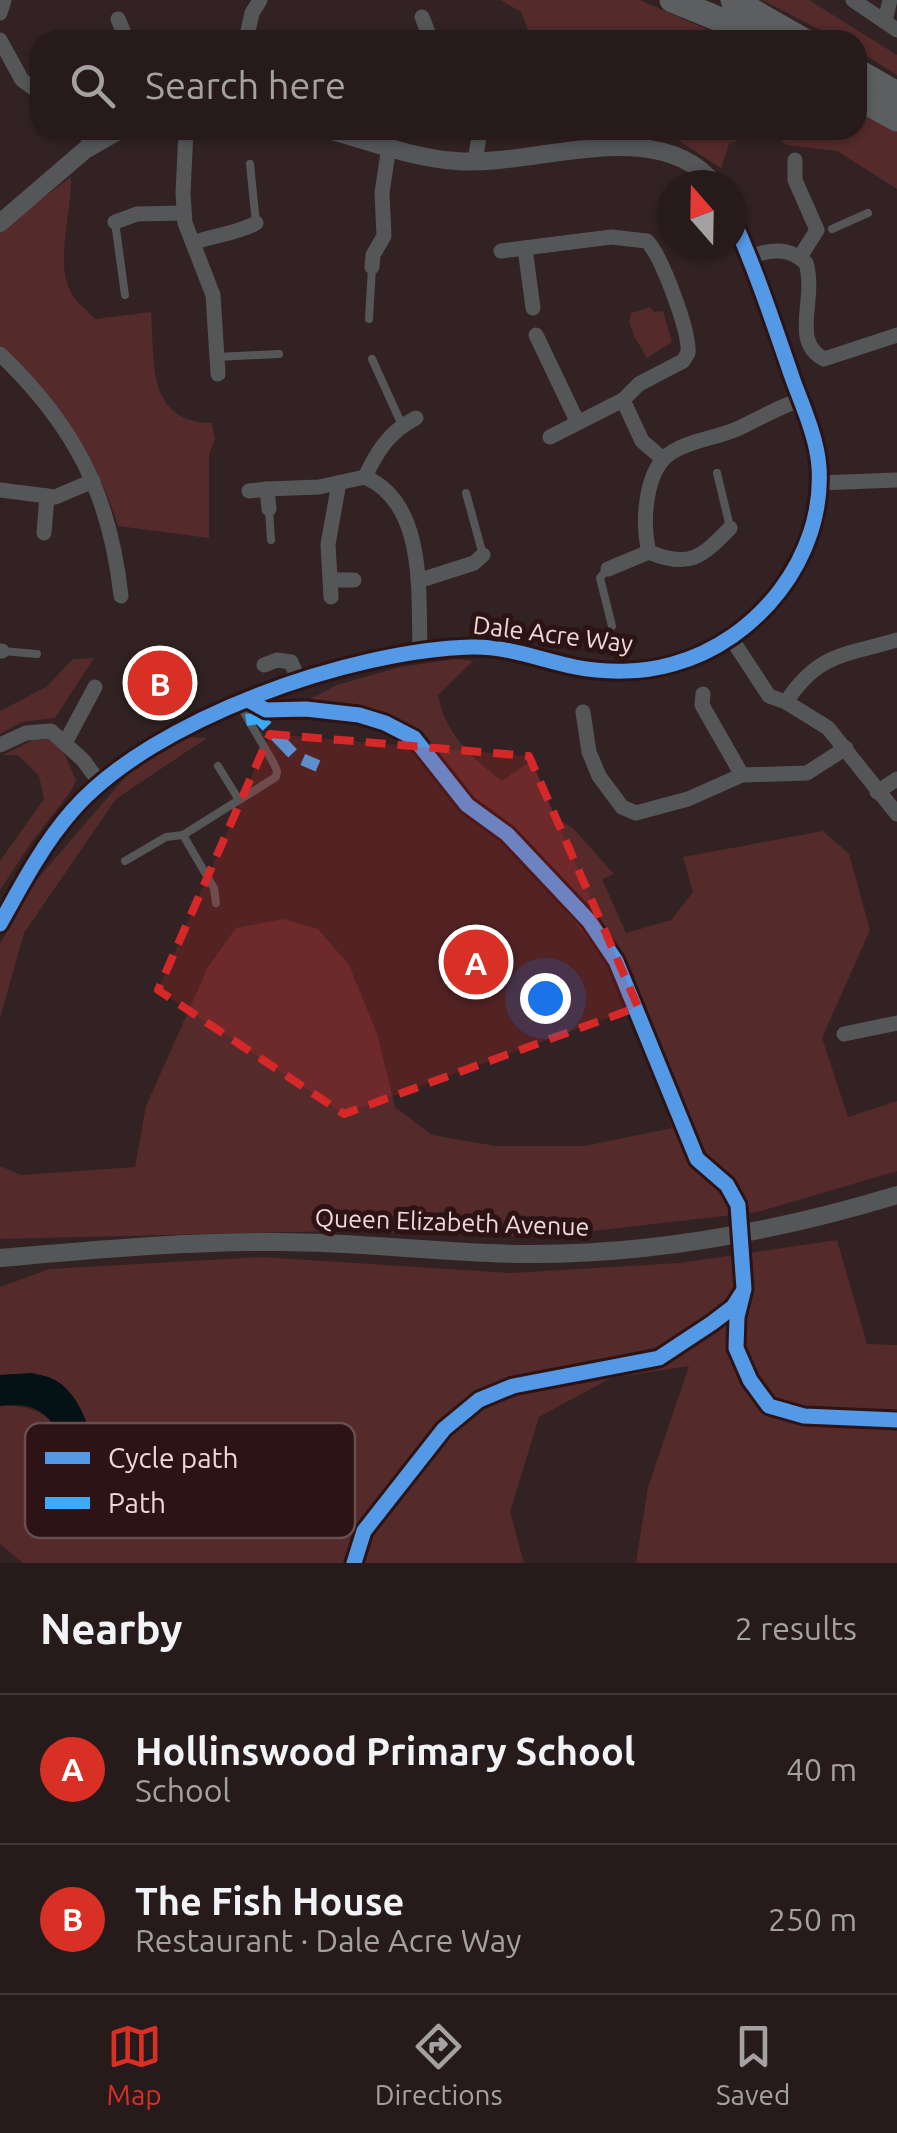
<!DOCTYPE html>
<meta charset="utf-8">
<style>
:root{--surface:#261a1a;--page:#322727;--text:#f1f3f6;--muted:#a4a1a2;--line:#423839;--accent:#d93025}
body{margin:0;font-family:Ubuntu,sans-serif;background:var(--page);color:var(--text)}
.compass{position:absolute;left:657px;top:170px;width:90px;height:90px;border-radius:50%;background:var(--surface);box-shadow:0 2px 8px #0004;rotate:340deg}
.you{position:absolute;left:545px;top:998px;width:35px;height:35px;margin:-25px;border:8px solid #fff;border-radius:50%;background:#1a73e8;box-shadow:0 0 0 15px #1a73e833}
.badge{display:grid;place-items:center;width:65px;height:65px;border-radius:50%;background:var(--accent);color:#fff;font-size:32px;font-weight:700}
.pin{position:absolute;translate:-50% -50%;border:5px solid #fff;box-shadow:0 2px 10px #0006}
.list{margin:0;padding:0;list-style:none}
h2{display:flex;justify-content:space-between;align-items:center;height:130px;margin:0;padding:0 40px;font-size:42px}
h2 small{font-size:32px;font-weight:400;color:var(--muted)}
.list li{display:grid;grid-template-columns:65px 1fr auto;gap:30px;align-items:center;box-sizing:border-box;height:150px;padding:0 40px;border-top:2px solid var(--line)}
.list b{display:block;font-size:38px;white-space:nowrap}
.list p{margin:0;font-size:32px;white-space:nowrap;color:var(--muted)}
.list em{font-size:32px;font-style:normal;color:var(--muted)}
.icon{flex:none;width:55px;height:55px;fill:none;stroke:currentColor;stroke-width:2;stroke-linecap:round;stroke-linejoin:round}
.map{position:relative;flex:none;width:897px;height:1563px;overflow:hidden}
.search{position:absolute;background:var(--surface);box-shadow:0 2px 8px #0004;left:30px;right:30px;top:30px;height:110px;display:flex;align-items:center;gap:25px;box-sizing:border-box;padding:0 35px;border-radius:30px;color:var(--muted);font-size:38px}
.sheet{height:430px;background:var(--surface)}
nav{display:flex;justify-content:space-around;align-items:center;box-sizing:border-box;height:140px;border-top:2px solid var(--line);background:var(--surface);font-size:28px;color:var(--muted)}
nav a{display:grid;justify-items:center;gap:5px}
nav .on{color:var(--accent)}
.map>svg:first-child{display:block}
.green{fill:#542a2b}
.water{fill:#041115}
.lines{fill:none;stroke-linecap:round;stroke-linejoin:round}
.service{stroke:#555658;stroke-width:8}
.minor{stroke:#555658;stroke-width:15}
.tertiary{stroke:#555658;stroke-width:18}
.trunk{stroke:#5c5e60;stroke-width:25}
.quiet{stroke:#3fa9f5;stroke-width:12;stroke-dasharray:25 12;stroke-linecap:butt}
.cycleway-casing{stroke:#2e1314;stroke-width:21}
.cycleway{stroke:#5399e6;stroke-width:15}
.marked{fill:#d62828;fill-opacity:0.2;stroke:#d62828;stroke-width:8;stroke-dasharray:20 12;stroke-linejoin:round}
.labels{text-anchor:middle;stroke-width:10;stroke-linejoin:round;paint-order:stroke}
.street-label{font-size:25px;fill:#ecd9d8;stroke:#2e1314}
.key{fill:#2e1314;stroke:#674e4f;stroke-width:2.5}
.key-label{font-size:28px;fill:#ecd9d8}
</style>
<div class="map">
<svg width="897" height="1563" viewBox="0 0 897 1563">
<rect width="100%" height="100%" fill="#322223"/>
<g class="green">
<path d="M500 0H640L731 40H578L580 32 565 35 529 32 521 12Z"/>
<path d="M762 0H809L897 55V75L857 50V40H840Z"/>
<path d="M857 108 897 131V189L837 151 787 145 766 130H857Z"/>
<path d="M679 130H765L729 144 721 168 679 141Z"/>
<path d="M71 177C72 209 56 261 69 288 74 301 86 309 95 319L151 312C155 363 146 422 212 423L215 439 209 455V538L118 526C94 450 59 402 0 349V230Z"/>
<path d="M650 307 654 312 663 311 672 342 647 358 634 336 629 322 631 313Z"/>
<path d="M94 658 55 718 22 722 0 734V711L46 687 73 659Z"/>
<path d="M455 659 473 661 438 695C445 733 471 758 502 781L532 760 555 818 573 828 614 874 602 879 626 933 671 920 693 892 683 857 823 831 849 854 870 930 822 1038 848 1117 897 1101V1171L758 1212 541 1237 334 1231 0 1239V1166L21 1175 135 1167 146 1106 208 967 236 928 283 919 318 929 349 965 377 1034 395 1107 432 1135 496 1146H584L672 1128 629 1007 603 958 549 890 502 839 470 818 415 745 362 722 274 717 337 685 400 667Z"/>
<path d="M184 737 207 738 116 799 24 933 0 1018V944L33 884 134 767Z"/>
<path d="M49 739 63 751 76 780 71 791 31 843 0 890V861L44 799 39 776 18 755H3L33 740Z"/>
<path d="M837 1240 867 1344 897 1345V1563H636L648 1487 689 1366 611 1378 539 1417 510 1512 524 1563H23L0 1544V1406C37 1404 68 1420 62 1463 61 1475 54 1482 50 1493L62 1497 74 1398C48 1372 35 1373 0 1375V1287L49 1269 261 1257 511 1273 679 1263Z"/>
</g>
<path class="water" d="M32 1373C39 1375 48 1376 55 1380 85 1396 102 1456 91 1486L62 1497 50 1493C52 1488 56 1484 59 1479 71 1455 58 1417 33 1408 23 1404 11 1405 0 1406V1375Z"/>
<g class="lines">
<g class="service">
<path d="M250 164 256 223"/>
<path d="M115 222 125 295"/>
<path d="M832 229 868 213"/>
<path d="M369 319 372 267"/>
<path d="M217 357 279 354"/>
<path d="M372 359 402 425"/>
<path d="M717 473 730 527"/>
<path d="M466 493 483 555"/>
<path d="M269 509 271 540"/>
<path d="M607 569 600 578 612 626"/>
<path d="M2 651 37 654"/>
<path d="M218 766 239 800 276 777 277 771 273 762 239 704"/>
<path d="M183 835 214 888 216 903"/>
<path d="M125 861 166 837 183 835 239 800"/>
</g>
<g class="minor">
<path d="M853 0 897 30"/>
<path d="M0 13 4 0"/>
<path d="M422 17 431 40"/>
<path d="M118 19 127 40"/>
<path d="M885 21 890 0"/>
<path d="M0 40 22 80 40 93"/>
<path d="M246 40 252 13 260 0"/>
<path d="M443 40H451"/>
<path d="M82 130 93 144"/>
<path d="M186 130 183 194 185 223 213 295 218 374"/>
<path d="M795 160V180L817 230 800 257"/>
<path d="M475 162 480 130"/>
<path d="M115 222 137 214 184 213"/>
<path d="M193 243C214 235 236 234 256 223"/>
<path d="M525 248 533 308"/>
<path d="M501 251 611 237 647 241C662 257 690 332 688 353L683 361 639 384 623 400 642 441 663 459"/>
<path d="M750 257C770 249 789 247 806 263 817 300 790 341 824 359L897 335"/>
<path d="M372 267 373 255 384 236 382 193 389 146"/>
<path d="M536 335 577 421"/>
<path d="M0 354C74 425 110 494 121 596"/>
<path d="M550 437 623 400"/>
<path d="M365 477C377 451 390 431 416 418"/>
<path d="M818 483 897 480"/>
<path d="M267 489 319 487 365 477C427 504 418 595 420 651"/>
<path d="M0 490 55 497 93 481"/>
<path d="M249 491 267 489 269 509"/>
<path d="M730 528C702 557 689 569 649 552 642 524 644 469 672 452 691 440 716 438 737 429 759 419 778 407 800 400"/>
<path d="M44 533 47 496"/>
<path d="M608 569 649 552"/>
<path d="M331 580H354"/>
<path d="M418 581 474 563 483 555"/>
<path d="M331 597 328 544 339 483"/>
<path d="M731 638 769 696 786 702 828 728 897 814"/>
<path d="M0 651H2"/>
<path d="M264 665 277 660 291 662 299 681"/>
<path d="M703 694 702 705 742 775"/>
<path d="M786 702C819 652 844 656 897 640"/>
<path d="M583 712 589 752 599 776 622 807 636 813 688 799 742 775 807 773 846 748"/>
<path d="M65 743 95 687"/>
<path d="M0 745 26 733 51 731 83 760 100 783"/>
<path d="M877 792 897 779"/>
<path d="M844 1034 897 1023"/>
</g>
<g class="tertiary">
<path d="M328 130C370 141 413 158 456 161 533 168 659 112 715 185"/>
<path d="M0 223 85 150 120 130"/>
<path d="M0 924C22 884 43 844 73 810 154 718 352 650 472 647 507 646 541 660 575 667 606 673 642 673 673 664 758 641 825 556 819 467 817 438 803 407 793 380 774 325 756 270 732 217"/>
<path d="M0 1258C93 1250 187 1241 280 1242 364 1242 447 1254 531 1254 656 1254 778 1231 897 1195"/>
</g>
<g class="trunk">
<path d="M672 0 726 22 758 40"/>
<path d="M733 0 803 40"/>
<path d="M857 71 897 94"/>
<path d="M857 97 897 119"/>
</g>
<path class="quiet" d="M246 720 259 718 295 756 318 766"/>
<defs>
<g id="cycleway">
<path d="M248 700 266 710 306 709 359 715 385 723 414 738 467 805 507 834 589 921 616 961 697 1159 727 1185 738 1205 744 1289 737 1317 736 1348 750 1380 769 1406 804 1416 897 1420"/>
<path d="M0 924C22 884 43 844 73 810 154 718 352 650 472 647 507 646 541 660 575 667 606 673 642 673 673 664 758 641 825 556 819 467 817 438 803 407 793 380 774 325 756 270 732 217"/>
<path d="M354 1563 364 1531 444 1429 479 1400 513 1386 659 1358 712 1323 733 1307 742 1293"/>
</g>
</defs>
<use href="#cycleway" class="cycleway-casing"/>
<use href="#cycleway" class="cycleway"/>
</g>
<path class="marked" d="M270 734 529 756 638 1007 344 1114 158 990Z"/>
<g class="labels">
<g class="street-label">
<text transform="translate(553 634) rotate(7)" y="9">Dale Acre Way</text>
<text transform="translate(452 1222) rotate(2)" y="9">Queen Elizabeth Avenue</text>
</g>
</g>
<rect x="25" y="1423" width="330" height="115" rx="15" class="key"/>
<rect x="45" y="1452" width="45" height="12" fill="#5399e6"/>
<rect x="45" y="1497" width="45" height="12" fill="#3fa9f5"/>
<g class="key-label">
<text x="108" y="1468">Cycle path</text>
<text x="108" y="1513">Path</text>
</g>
</svg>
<svg class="compass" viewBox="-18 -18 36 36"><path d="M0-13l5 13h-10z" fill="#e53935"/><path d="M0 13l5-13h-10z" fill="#a4a1a2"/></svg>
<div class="you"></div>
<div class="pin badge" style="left:476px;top:962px">A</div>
<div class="pin badge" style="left:160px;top:683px">B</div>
<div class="search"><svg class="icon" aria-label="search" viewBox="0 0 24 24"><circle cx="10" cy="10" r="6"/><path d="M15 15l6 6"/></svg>Search here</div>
</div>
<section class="sheet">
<h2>Nearby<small>2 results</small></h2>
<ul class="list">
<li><span class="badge">A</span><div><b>Hollinswood Primary School</b><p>School</p></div><em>40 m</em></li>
<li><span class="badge">B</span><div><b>The Fish House</b><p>Restaurant · Dale Acre Way</p></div><em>250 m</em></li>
</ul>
</section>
<nav>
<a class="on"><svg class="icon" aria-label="map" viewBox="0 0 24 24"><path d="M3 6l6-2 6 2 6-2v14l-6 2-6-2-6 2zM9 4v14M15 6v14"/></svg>Map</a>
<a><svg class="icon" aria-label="directions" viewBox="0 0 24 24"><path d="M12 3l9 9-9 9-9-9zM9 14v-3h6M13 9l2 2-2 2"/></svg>Directions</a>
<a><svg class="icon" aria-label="saved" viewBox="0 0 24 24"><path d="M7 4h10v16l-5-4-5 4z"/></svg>Saved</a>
</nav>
